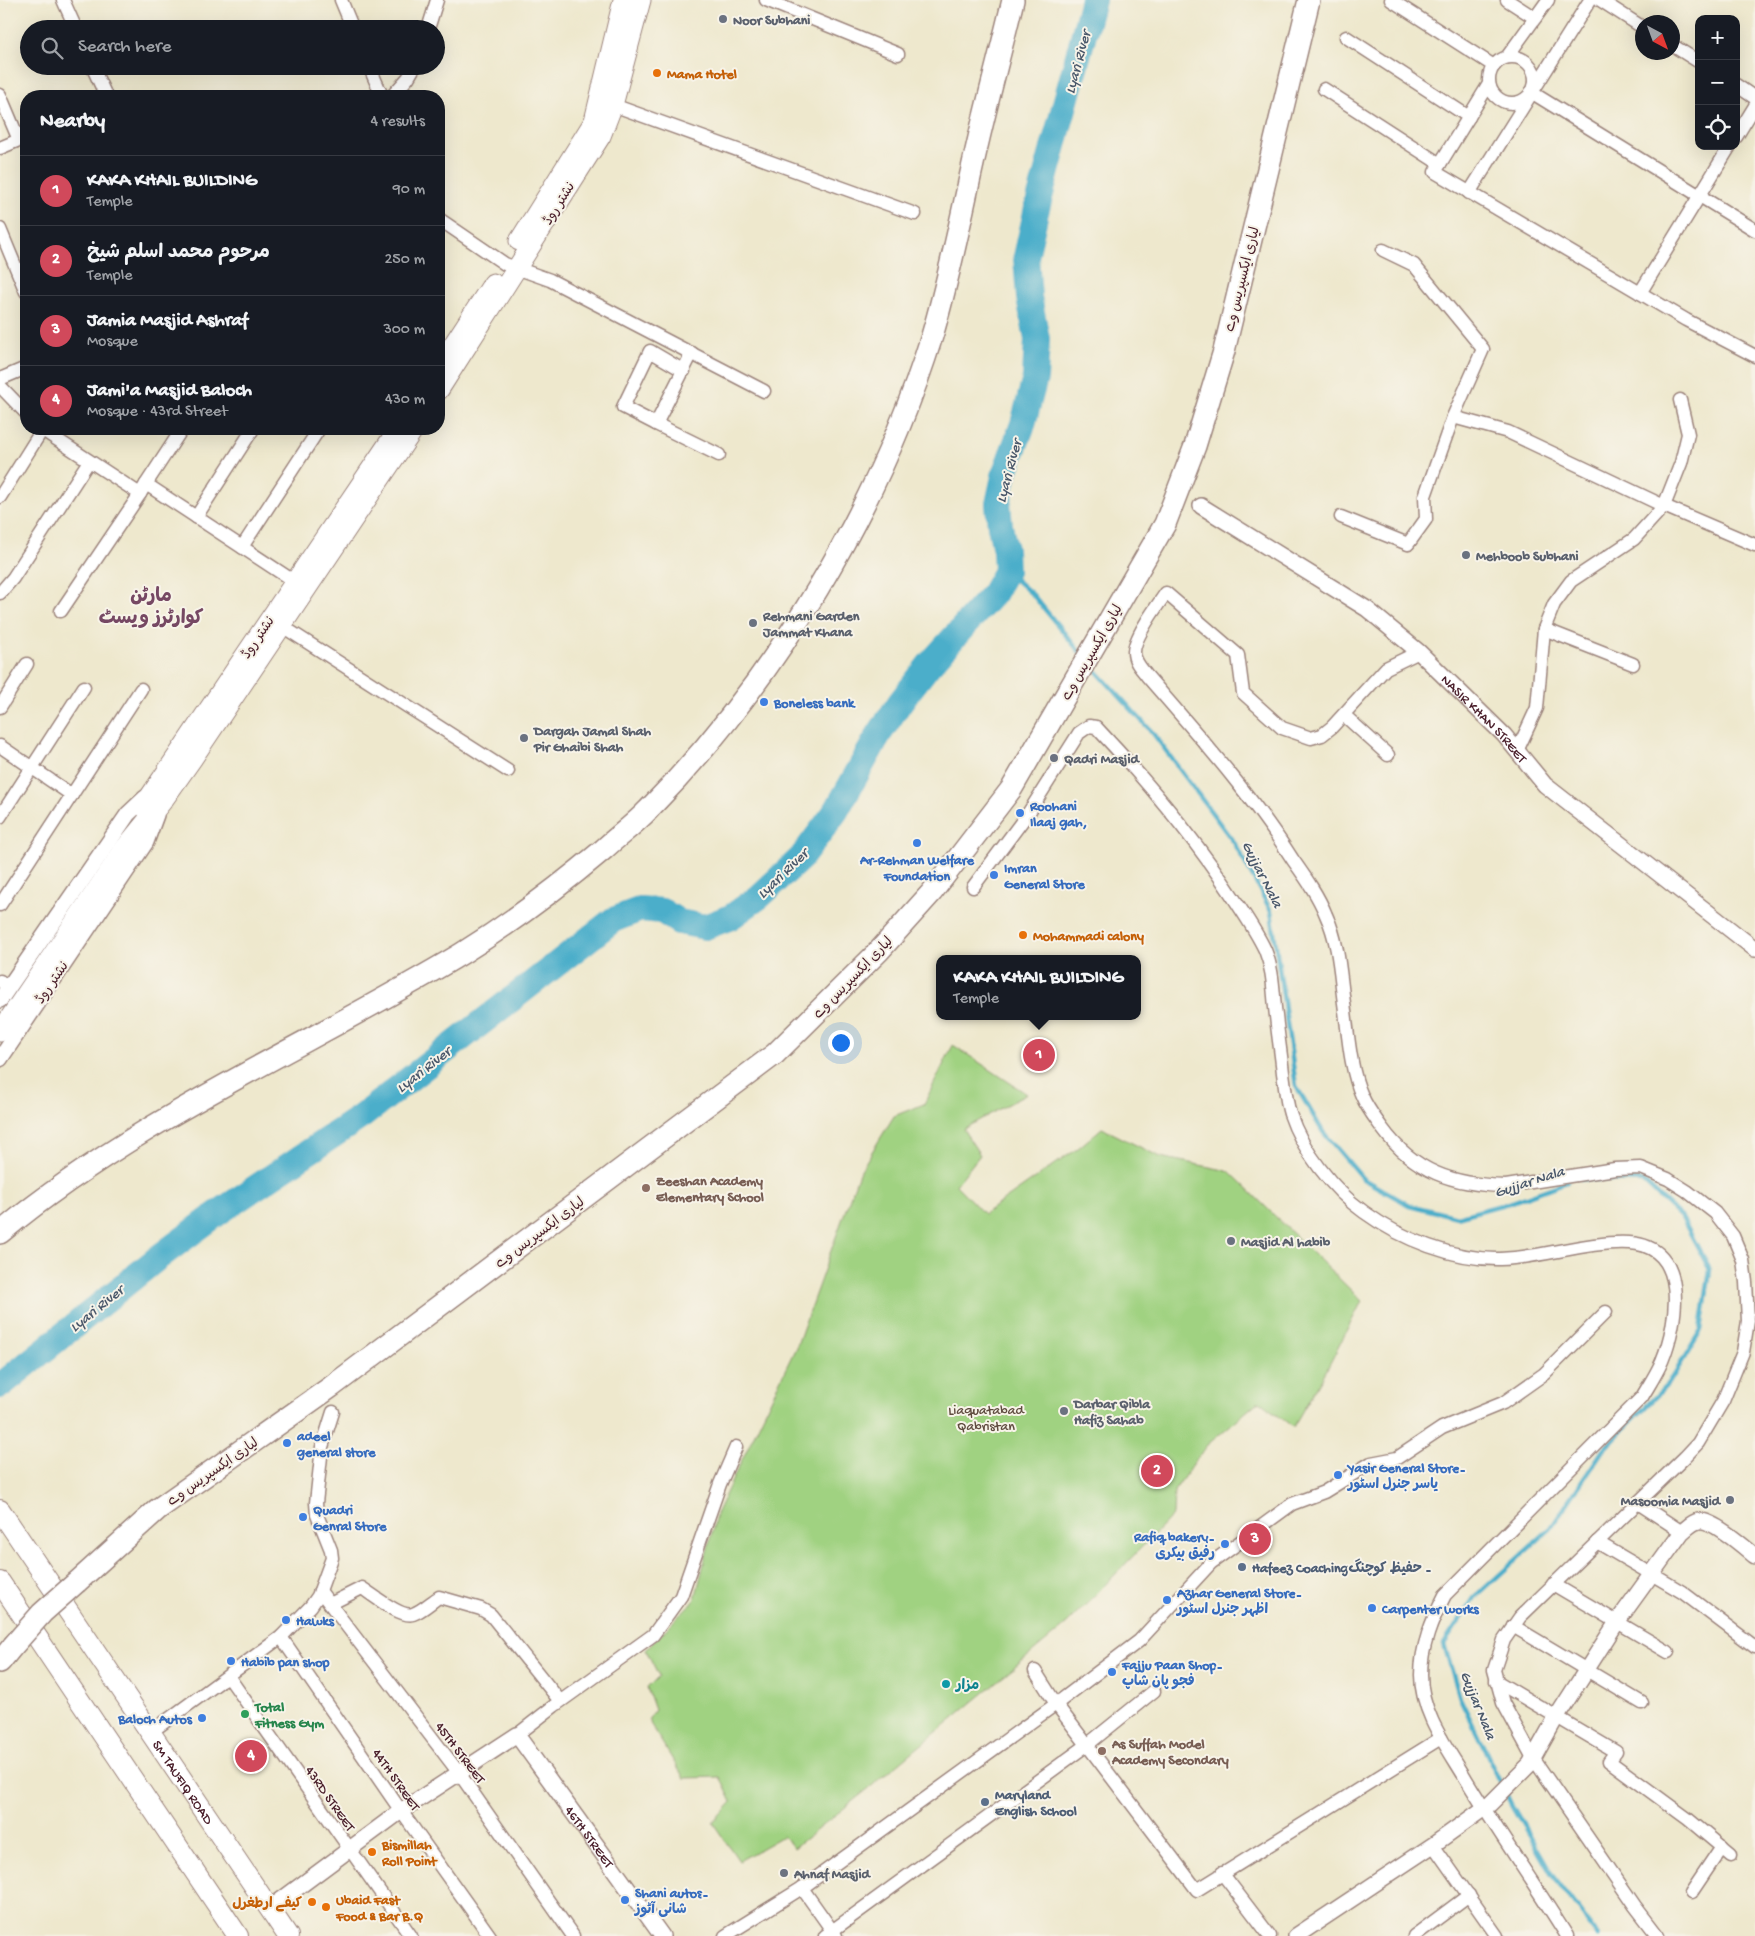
<!DOCTYPE html>
<meta charset="utf-8">
<style>
:root{--surface:#171b24;--page:#242831;--text:#f1f3f6;--muted:#9ea1a6;--line:#363941;--accent:#d1495b}
body{margin:0;font-family:"Gochi Hand","Playpen Sans Arabic",sans-serif;background:var(--page);color:var(--text)}
.controls{position:absolute;right:15px;top:15px;display:grid;overflow:hidden;border-radius:10px;box-shadow:0 5px 20px #0002}
.controls button{width:45px;height:45px;display:grid;place-items:center;padding:0;border:0;border-bottom:1px solid var(--line);background:var(--surface);color:var(--text);font:25px sans-serif}
.compass{position:absolute;left:1635px;top:15px;width:45px;height:45px;border-radius:50%;background:var(--surface);box-shadow:0 5px 20px #0002;rotate:139deg}
.you{position:absolute;left:840px;top:1042px;width:18px;height:18px;margin:-12px;border:4px solid #fff;border-radius:50%;background:#1a73e8;box-shadow:0 0 0 8px #1a73e833}
.badge{display:grid;place-items:center;width:32px;height:32px;border-radius:50%;background:var(--accent);color:#fff;font-size:16px;font-weight:700}
.pin{position:absolute;translate:-50% -50%;border:2px solid #fff;box-shadow:0 1px 5px #0006}
.popup{position:absolute;left:936px;top:955px;width:205px;height:65px;box-sizing:border-box;display:grid;place-content:center;border-radius:10px;background:var(--surface);filter:drop-shadow(0 1px 4px #0005);font-size:16px;white-space:nowrap;color:var(--muted)}
.popup b{font-size:19px;color:var(--text)}
.popup::after{content:'';position:absolute;left:50%;top:100%;margin-left:-10px;border:10px solid transparent;border-top-color:var(--surface)}
.list{margin:0;padding:0;list-style:none}
h2{display:flex;justify-content:space-between;align-items:center;height:65px;margin:0;padding:0 20px;font-size:21px}
h2 small{font-size:16px;font-weight:400;color:var(--muted)}
.list li{display:grid;grid-template-columns:32px 1fr auto;gap:15px;align-items:center;box-sizing:border-box;height:70px;padding:0 20px;border-top:1px solid var(--line)}
.list b{display:block;font-size:19px;white-space:nowrap}
.list p{margin:0;font-size:16px;white-space:nowrap;color:var(--muted)}
.list em{font-size:16px;font-style:normal;color:var(--muted)}
.icon{flex:none;width:28px;height:28px;fill:none;stroke:currentColor;stroke-width:2;stroke-linecap:round;stroke-linejoin:round}
.map{position:relative;flex:none;width:1755px;height:1936px;overflow:hidden}
.search{position:absolute;background:var(--surface);box-shadow:0 5px 20px #0002;left:20px;top:20px;width:425px;height:55px;display:flex;align-items:center;gap:12px;box-sizing:border-box;padding:0 18px;border-radius:28px;color:var(--muted);font-size:19px}
.panel{position:absolute;background:var(--surface);box-shadow:0 5px 20px #0002;left:20px;top:90px;width:425px;height:345px;border-radius:20px}
.map>svg:first-child{display:block}
.green{fill:#a0d281;stroke:#757856}
.lines{fill:none;stroke-linecap:round;stroke-linejoin:round}
.stream{stroke:#4baeca;stroke-width:4.5}
.river{stroke:#4baeca;stroke-width:26}
.minor-casing{stroke:#9c847c;stroke-width:15}
.tertiary-casing{stroke:#9c847c;stroke-width:18}
.primary-casing{stroke:#9c847c;stroke-width:21}
.trunk-casing{stroke:#9c847c;stroke-width:22}
.motorway-casing{stroke:#9c847c;stroke-width:24}
.minor{stroke:#fff;stroke-width:12}
.tertiary{stroke:#fff;stroke-width:15}
.primary{stroke:#fff;stroke-width:19}
.trunk{stroke:#fff;stroke-width:20}
.motorway{stroke:#fff;stroke-width:21}
.motorway-bridge-casing{stroke:#9c847c;stroke-width:24;stroke-linecap:butt}
.motorway-bridge{stroke:#fff;stroke-width:21}
.worship-dot{fill:#6b7280;stroke:#f7f3e8;stroke-width:2}
.food-dot{fill:#e8710a;stroke:#f7f3e8;stroke-width:2}
.shop-dot{fill:#3f7fe0;stroke:#f7f3e8;stroke-width:2}
.education-dot{fill:#8d6e63;stroke:#f7f3e8;stroke-width:2}
.service-dot{fill:#5c6f8a;stroke:#f7f3e8;stroke-width:2}
.culture-dot{fill:#0f9aa8;stroke:#f7f3e8;stroke-width:2}
.leisure-dot{fill:#2e9e5b;stroke:#f7f3e8;stroke-width:2}
.labels{text-anchor:middle;stroke-width:4;stroke-linejoin:round;paint-order:stroke}
.worship-label{font-size:14px;font-weight:bold;fill:#5b616d;stroke:#f7f3e8;text-anchor:start}
.food-label{font-size:14px;font-weight:bold;fill:#c56008;stroke:#f7f3e8;text-anchor:start}
.street-label{font-size:14px;fill:#4a1f2b;stroke:#f7f3e8}
.shop-label{font-size:14px;font-weight:bold;fill:#366cbe;stroke:#f7f3e8;text-anchor:start}
.education-label{font-size:14px;font-weight:bold;fill:#785e54;stroke:#f7f3e8;text-anchor:start}
.park-label{font-size:14px;fill:#604c40;stroke:#f7f3e8}
.service-label{font-size:14px;font-weight:bold;fill:#4e5e75;stroke:#f7f3e8;text-anchor:start}
.culture-label{font-size:14px;font-weight:bold;fill:#0d838f;stroke:#f7f3e8;text-anchor:start}
.leisure-label{font-size:14px;font-weight:bold;fill:#27864d;stroke:#f7f3e8;text-anchor:start}
.water-label{font-size:15px;font-style:italic;fill:#4a586b;stroke:#f7f3e8}
.district-label{font-size:19px;font-weight:bold;fill:#764863;stroke:#f7f3e8}
</style>
<div class="map">
<svg width="1755" height="1936" viewBox="0 0 1755 1936">
<rect width="100%" height="100%" fill="#f7f3e8"/>
<filter id="ink" filterUnits="userSpaceOnUse"><feTurbulence type="fractalNoise" baseFrequency=".02" numOctaves="2"/><feDisplacementMap in="SourceGraphic" scale="10" xChannelSelector="R" yChannelSelector="G"/><feConvolveMatrix kernelMatrix="1 2 1 2 8 2 1 2 1" color-interpolation-filters="sRGB"/></filter>
<filter id="wash" filterUnits="userSpaceOnUse"><feTurbulence type="fractalNoise" baseFrequency=".0096" numOctaves="4" result="noise"/><feDisplacementMap in="SourceGraphic" scale="20" xChannelSelector="R" yChannelSelector="G"/><feGaussianBlur stdDeviation="1.12" result="paint"/><feColorMatrix in="noise" values="0 0 0 0 0 0 0 0 0 0 0 0 0 0 0 0 0 1.4 0 .05"/><feComposite in="paint" operator="in"/></filter>
<g filter="url(#wash)">
<rect width="100%" height="100%" fill="#eee8cd"/>
<path class="green" d="M953 1045 1027 1094 963 1129 980 1155 956 1185 984 1214 1077 1149 1102 1128 1160 1157 1229 1171 1362 1301 1326 1371 1293 1427 1259 1401 1206 1446 1174 1491 1173 1515 1068 1623 868 1789 794 1848 783 1836 739 1861 713 1823 732 1802 720 1777 684 1778 648 1720 655 1710 647 1688 659 1676 646 1650 695 1599 717 1512 797 1345 859 1173 894 1116 924 1104Z"/>
<g class="lines">
<g class="stream">
<path d="M1006 571 1033 595 1083 656"/>
<path d="M1090 664 1152 732 1235 844 1271 911 1296 1086 1323 1132 1363 1179 1409 1205 1457 1217 1512 1202 1567 1182"/>
<path d="M1582 1179 1643 1181 1682 1218 1710 1270 1701 1330 1669 1383 1603 1450 1551 1528 1474 1598 1444 1644 1460 1698 1511 1804 1552 1875 1597 1936"/>
</g>
<path class="river" d="M0 1386 159 1257 218 1213 362 1116 613 920 641 909 662 911 679 922 705 927 731 917 759 897 801 858 836 811 879 734 901 701 929 665 993 594 1006 571 1005 550 1000 526 998 504 1005 472 1023 424 1035 378 1037 339 1029 297 1026 257 1036 212 1093 0"/>
</g>
</g>
<g filter="url(#ink)">
<g class="lines">
<defs>
<g id="minor">
<path d="M63 0 76 29"/>
<path d="M341 0 353 29"/>
<path d="M766 0 898 54"/>
<path d="M1391 0 1494 66"/>
<path d="M1507 0 1535 18"/>
<path d="M1600 0 1642 27"/>
<path d="M428 29 437 0"/>
<path d="M1346 37 1469 117"/>
<path d="M1672 45 1699 62"/>
<path d="M1507 57 1548 0"/>
<circle cx="1512" cy="80" r="23"/>
<path d="M92 66 106 96"/>
<path d="M369 66 382 96"/>
<path d="M1489 84 1435 172 1686 320 1755 356"/>
<path d="M1736 85 1755 98"/>
<path d="M1324 89 1440 164"/>
<path d="M1531 92 1755 230"/>
<path d="M0 95 19 140"/>
<path d="M392 96 408 78 415 66"/>
<path d="M613 105 915 214"/>
<path d="M1736 137 1755 106"/>
<path d="M0 148 26 137"/>
<path d="M1469 193 1590 0"/>
<path d="M439 219 505 264 550 280 764 391"/>
<path d="M0 229 26 292"/>
<path d="M1640 293 1730 146"/>
<path d="M684 371 650 351 623 407 656 424 692 353"/>
<path d="M0 379 26 368"/>
<path d="M0 386 26 413"/>
<path d="M1453 417 1508 432 1664 506 1755 545"/>
<path d="M656 424 719 455"/>
<path d="M41 429 140 494 146 484 295 582"/>
<path d="M146 484 182 429"/>
<path d="M0 497 42 430"/>
<path d="M196 517 253 429"/>
<path d="M1341 517 1408 544 1426 519 1425 496 1453 417 1483 349 1414 265 1383 250"/>
<path d="M242 547 319 429"/>
<path d="M0 593 13 578 89 461"/>
<path d="M61 611 140 494"/>
<path d="M282 626 508 771"/>
<path d="M1544 629 1633 664"/>
<path d="M1419 652 1386 668 1332 727 1322 735 1311 738 1282 728 1243 693 1238 655 1166 593C1157 606 1134 637 1134 652 1134 662 1142 669 1147 676 1198 735 1251 794 1293 860 1305 877 1318 895 1326 915 1339 943 1340 974 1344 1003 1348 1032 1350 1070 1362 1096 1367 1108 1375 1118 1382 1128 1414 1172 1453 1185 1506 1186L1615 1169 1641 1168 1668 1179 1687 1191 1715 1213 1733 1236 1743 1260 1746 1282 1748 1321 1743 1352 1723 1401 1698 1443 1685 1457 1520 1617 1504 1640 1494 1670 1503 1703 1533 1758 1635 1906 1658 1936"/>
<path d="M0 707 27 664"/>
<path d="M1344 715 1388 755"/>
<path d="M0 746 72 795"/>
<path d="M1517 751 1537 708 1544 629 1554 604 1571 581 1634 539 1664 506 1681 463 1688 434 1680 400"/>
<path d="M0 817 84 687"/>
<path d="M973 887 1029 812 1079 733 1089 726 1096 727C1146 780 1193 836 1233 897 1244 914 1256 931 1265 950 1274 972 1273 994 1276 1016 1278 1035 1281 1054 1283 1073 1285 1086 1286 1101 1290 1114 1302 1150 1333 1190 1364 1212 1401 1239 1454 1260 1500 1259 1543 1258 1586 1241 1629 1243 1690 1246 1678 1322 1662 1361 1657 1373 1649 1385 1642 1397L1445 1595C1432 1620 1421 1646 1421 1675 1421 1713 1447 1747 1466 1779 1498 1832 1534 1883 1567 1936"/>
<path d="M0 905 141 689"/>
<path d="M0 981 9 987"/>
<path d="M1638 1503 1682 1532"/>
<path d="M1597 1542 1682 1592 1755 1647"/>
<path d="M1553 1584 1668 1652"/>
<path d="M320 1591 459 1773 573 1936"/>
<path d="M330 1604 362 1588C373 1595 401 1618 413 1614 422 1611 431 1602 439 1597L481 1609 491 1615 560 1701"/>
<path d="M1513 1626 1642 1703"/>
<path d="M281 1637 401 1811 490 1936"/>
<path d="M1035 1671 1056 1704 1197 1890 1441 1738"/>
<path d="M228 1676 411 1936"/>
<path d="M1496 1681 1616 1752 1609 1761 1688 1819 1731 1855"/>
<path d="M151 1732 281 1637 311 1606 318 1596 332 1558 331 1550 317 1515 316 1503 322 1447 333 1412"/>
<path d="M517 1735 554 1706 653 1635 681 1596 720 1484 736 1447"/>
<path d="M1433 1845 1497 1936"/>
<path d="M1222 1873 1270 1936"/>
<path d="M802 1888 836 1936"/>
<path d="M1691 1893 1722 1847"/>
<path d="M725 1936 802 1888 1056 1704 1139 1641 1211 1563 1292 1504 1324 1492 1371 1463 1397 1458 1442 1428 1503 1403 1544 1374 1606 1312"/>
<path d="M825 1936 1087 1745 1154 1691"/>
<path d="M1414 1936 1469 1895"/>
</g>
<g id="tertiary">
<path id="s1" d="M1201 506 1367 609 1419 652 1504 735 1545 785 1755 949"/>
<path d="M0 1000 128 814 145 798 150 796"/>
<path d="M0 1059 146 842 156 815"/>
<path id="s2" d="M269 1909 401 1811 517 1735 662 1936"/>
<path d="M1296 1936 1433 1845 1490 1804 1530 1764 1557 1716 1617 1622 1682 1532C1687 1528 1692 1522 1699 1521 1712 1519 1744 1547 1755 1556"/>
</g>
<g id="primary">
<path d="M519 241 594 121 623 0"/>
<path d="M439 366 493 283"/>
<path d="M439 390 601 136 613 105 641 0"/>
<path d="M145 808 150 796 398 429"/>
<path d="M0 1032 124 849 162 802 193 758 414 429"/>
</g>
<g id="trunk">
<path id="s3" d="M0 1510 288 1936"/>
<path d="M0 1582 238 1936"/>
</g>
<g id="motorway">
<path d="M0 1233C139 1117 307 1047 461 954 511 923 559 887 604 849 618 836 635 824 648 810 775 681 878 509 932 336 949 279 960 222 973 164 985 109 1000 55 1013 0"/>
<path d="M77 1582 158 1509 331 1387 775 1054 879 951 932 892 1012 788 1165 524 1195 446 1224 351 1309 0"/>
<path d="M0 1662 13 1646"/>
</g>
</defs>
<use href="#minor" class="minor-casing"/>
<use href="#tertiary" class="tertiary-casing"/>
<use href="#primary" class="primary-casing"/>
<use href="#trunk" class="trunk-casing"/>
<use href="#motorway" class="motorway-casing"/>
<use href="#minor" class="minor"/>
<use href="#tertiary" class="tertiary"/>
<use href="#primary" class="primary"/>
<use href="#trunk" class="trunk"/>
<use href="#motorway" class="motorway"/>
<defs>
<path id="motorway-bridge" d="M13 1646 42 1613 77 1582"/>
</defs>
<use href="#motorway-bridge" class="motorway-bridge-casing"/>
<use href="#motorway-bridge" class="motorway-bridge"/>
</g>
</g>
<g class="worship-dot">
<circle cx="723" cy="19" r="5"/>
<circle cx="1466" cy="555" r="5"/>
<circle cx="753" cy="623" r="5"/>
<circle cx="524" cy="738" r="5"/>
<circle cx="1054" cy="758" r="5"/>
<circle cx="1231" cy="1241" r="5"/>
<circle cx="1064" cy="1411" r="5"/>
<circle cx="1730" cy="1500" r="5"/>
<circle cx="784" cy="1873" r="5"/>
</g>
<g class="food-dot">
<circle cx="657" cy="73" r="5"/>
<circle cx="1023" cy="935" r="5"/>
<circle cx="372" cy="1852" r="5"/>
<circle cx="312" cy="1902" r="5"/>
<circle cx="326" cy="1907" r="5"/>
</g>
<g class="shop-dot">
<circle cx="764" cy="702" r="5"/>
<circle cx="1020" cy="813" r="5"/>
<circle cx="917" cy="843" r="5"/>
<circle cx="994" cy="875" r="5"/>
<circle cx="287" cy="1443" r="5"/>
<circle cx="1338" cy="1475" r="5"/>
<circle cx="303" cy="1517" r="5"/>
<circle cx="1225" cy="1544" r="5"/>
<circle cx="1167" cy="1600" r="5"/>
<circle cx="1372" cy="1608" r="5"/>
<circle cx="286" cy="1620" r="5"/>
<circle cx="231" cy="1661" r="5"/>
<circle cx="1112" cy="1672" r="5"/>
<circle cx="202" cy="1718" r="5"/>
<circle cx="625" cy="1900" r="5"/>
</g>
<g class="education-dot">
<circle cx="646" cy="1188" r="5"/>
<circle cx="1102" cy="1751" r="5"/>
</g>
<g class="service-dot">
<circle cx="1242" cy="1567" r="5"/>
<circle cx="985" cy="1802" r="5"/>
</g>
<circle class="culture-dot" cx="946" cy="1684" r="5"/>
<circle class="leisure-dot" cx="245" cy="1714" r="5"/>
<g class="labels">
<g class="worship-label">
<text x="733" y="24">Noor Subhani</text>
<text x="1476" y="560">Mehboob Subhani</text>
<text x="763" y="620">Rehmani Garden<tspan x="763" dy="16">Jammat Khana</tspan></text>
<text x="534" y="735">Dargah Jamal Shah<tspan x="534" dy="16">Pir Ghaibi Shah</tspan></text>
<text x="1064" y="763">Qadri Masjid</text>
<text x="1241" y="1246">Masjid Al habib</text>
<text x="1074" y="1408">Darbar Qibla<tspan x="1074" dy="16">Hafiz Sahab</tspan></text>
<text x="1720" y="1505" text-anchor="end">Masoomia Masjid</text>
<text x="794" y="1878">Ahnaf Masjid</text>
</g>
<g class="food-label">
<text x="667" y="78">Mama Hotel</text>
<text x="1033" y="940">Mohammadi calony</text>
<text x="382" y="1849">Bismillah<tspan x="382" dy="16">Roll Point</tspan></text>
<text x="336" y="1904">Ubaid Fast<tspan x="336" dy="16">Food &amp; Bar B.Q</tspan></text>
<text x="302" y="1907" text-anchor="end">کیفے ارطغرل</text>
</g>
<g class="street-label">
<text transform="translate(558 203) rotate(-58)" y="5">نشتر روڈ</text>
<text transform="translate(1241 279) rotate(-76)" y="5">لیاری ایکسپریس وے</text>
<text transform="translate(257 637) rotate(-56)" y="5">نشتر روڈ</text>
<text transform="translate(1091 652) rotate(-60)" y="5">لیاری ایکسپریس وے</text>
<text dy="5" stroke="none"><textPath href="#s1" startOffset="356">NASIR KHAN STREET</textPath></text>
<text transform="translate(852 977) rotate(-46)" y="5">لیاری ایکسپریس وے</text>
<text transform="translate(51 982) rotate(-56)" y="5">نشتر روڈ</text>
<text transform="translate(539 1232) rotate(-37)" y="5">لیاری ایکسپریس وے</text>
<text transform="translate(212 1471) rotate(-35)" y="5">لیاری ایکسپریس وے</text>
<text transform="translate(461 1752) rotate(53)" y="5">45TH STREET</text>
<text transform="translate(397 1779) rotate(55)" y="5">44TH STREET</text>
<text dy="5" stroke="none"><textPath href="#s3" startOffset="328">SM TAUFIQ ROAD</textPath></text>
<text transform="translate(331 1798) rotate(55)" y="5">43RD STREET</text>
<text dy="5" stroke="none"><textPath href="#s2" startOffset="428">46TH STREET</textPath></text>
</g>
<g class="shop-label">
<text x="774" y="707">Boneless bank</text>
<text x="1030" y="810">Roohani<tspan x="1030" dy="16">Ilaaj gah,</tspan></text>
<text x="917" y="864" text-anchor="middle">Ar-Rehman Welfare<tspan x="917" dy="16">Foundation</tspan></text>
<text x="1004" y="872">Imran<tspan x="1004" dy="16">General Store</tspan></text>
<text x="297" y="1440">adeel<tspan x="297" dy="16">general store</tspan></text>
<text x="1348" y="1472">Yasir General Store۔<tspan x="1348" dy="16">یاسر جنرل اسٹور</tspan></text>
<text x="313" y="1514">Quadri<tspan x="313" dy="16">Genral Store</tspan></text>
<text x="1215" y="1541" text-anchor="end">Rafiq bakery۔<tspan x="1215" dy="16">رفیق بیکری</tspan></text>
<text x="1177" y="1597">Azhar General Store۔<tspan x="1177" dy="16">اظہر جنرل اسٹور</tspan></text>
<text x="1382" y="1613">Carpenter works</text>
<text x="296" y="1625">Hawks</text>
<text x="241" y="1666">Habib pan shop</text>
<text x="1122" y="1669">Fajju Paan Shop۔<tspan x="1122" dy="16">فجو پان شاپ</tspan></text>
<text x="192" y="1723" text-anchor="end">Baloch Autos</text>
<text x="635" y="1897">Shani autos۔<tspan x="635" dy="16">شانی آٹوز</tspan></text>
</g>
<g class="education-label">
<text x="656" y="1185">Zeeshan Academy<tspan x="656" dy="16">Elementary School</tspan></text>
<text x="1112" y="1748">As Suffah Model<tspan x="1112" dy="16">Academy Secondary</tspan></text>
</g>
<g class="park-label">
<text x="986" y="1414">Liaquatabad<tspan x="986" dy="16">Qabristan</tspan></text>
</g>
<g class="service-label">
<text x="1252" y="1572">Hafeez Coaching۔ حفیظ کوچنگ</text>
<text x="995" y="1799">Maryland<tspan x="995" dy="16">English School</tspan></text>
</g>
<g class="culture-label">
<text x="956" y="1689">مزار</text>
</g>
<g class="leisure-label">
<text x="255" y="1711">Total<tspan x="255" dy="16">Fitness Gym</tspan></text>
</g>
<g class="water-label">
<text transform="translate(1077 62) rotate(-75)" y="5">Lyari River</text>
<text transform="translate(1008 471) rotate(-75)" y="5">Lyari River</text>
<text transform="translate(782 873) rotate(-44)" y="5">Lyari River</text>
<text transform="translate(1263 874) rotate(63)" y="5">Gujjar Nala</text>
<text transform="translate(423 1069) rotate(-38)" y="5">Lyari River</text>
<text transform="translate(1529 1181) rotate(-18)" y="5">Gujjar Nala</text>
<text transform="translate(96 1308) rotate(-39)" y="5">Lyari River</text>
<text transform="translate(1479 1705) rotate(68)" y="5">Gujjar Nala</text>
</g>
<g class="district-label">
<text x="151" y="601">مارٹن<tspan x="151" dy="22">کوارٹرز ویسٹ</tspan></text>
</g>
</g>
</svg>
<div class="controls">
<button>+</button>
<button>−</button>
<button><svg class="icon" aria-label="locate" viewBox="0 0 24 24"><circle cx="12" cy="12" r="6"/><path d="M12 2v4M12 18v4M2 12h4M18 12h4"/></svg></button>
</div>
<svg class="compass" viewBox="-18 -18 36 36"><path d="M0-13l5 13h-10z" fill="#e53935"/><path d="M0 13l5-13h-10z" fill="#9ea1a6"/></svg>
<div class="you"></div>
<div class="pin badge" style="left:1039px;top:1055px">1</div>
<div class="popup"><b>KAKA KHAIL BUILDING</b>Temple</div>
<div class="pin badge" style="left:1157px;top:1471px">2</div>
<div class="pin badge" style="left:1255px;top:1539px">3</div>
<div class="pin badge" style="left:251px;top:1756px">4</div>
<div class="search"><svg class="icon" aria-label="search" viewBox="0 0 24 24"><circle cx="10" cy="10" r="6"/><path d="M15 15l6 6"/></svg>Search here</div>
<section class="panel">
<h2>Nearby<small>4 results</small></h2>
<ul class="list">
<li><span class="badge">1</span><div><b>KAKA KHAIL BUILDING</b><p>Temple</p></div><em>90 m</em></li>
<li><span class="badge">2</span><div><b>مرحوم محمد اسلم شیخ</b><p>Temple</p></div><em>250 m</em></li>
<li><span class="badge">3</span><div><b>Jamia Masjid Ashraf</b><p>Mosque</p></div><em>300 m</em></li>
<li><span class="badge">4</span><div><b>Jami'a Masjid Baloch</b><p>Mosque · 43rd Street</p></div><em>430 m</em></li>
</ul>
</section>
</div>
